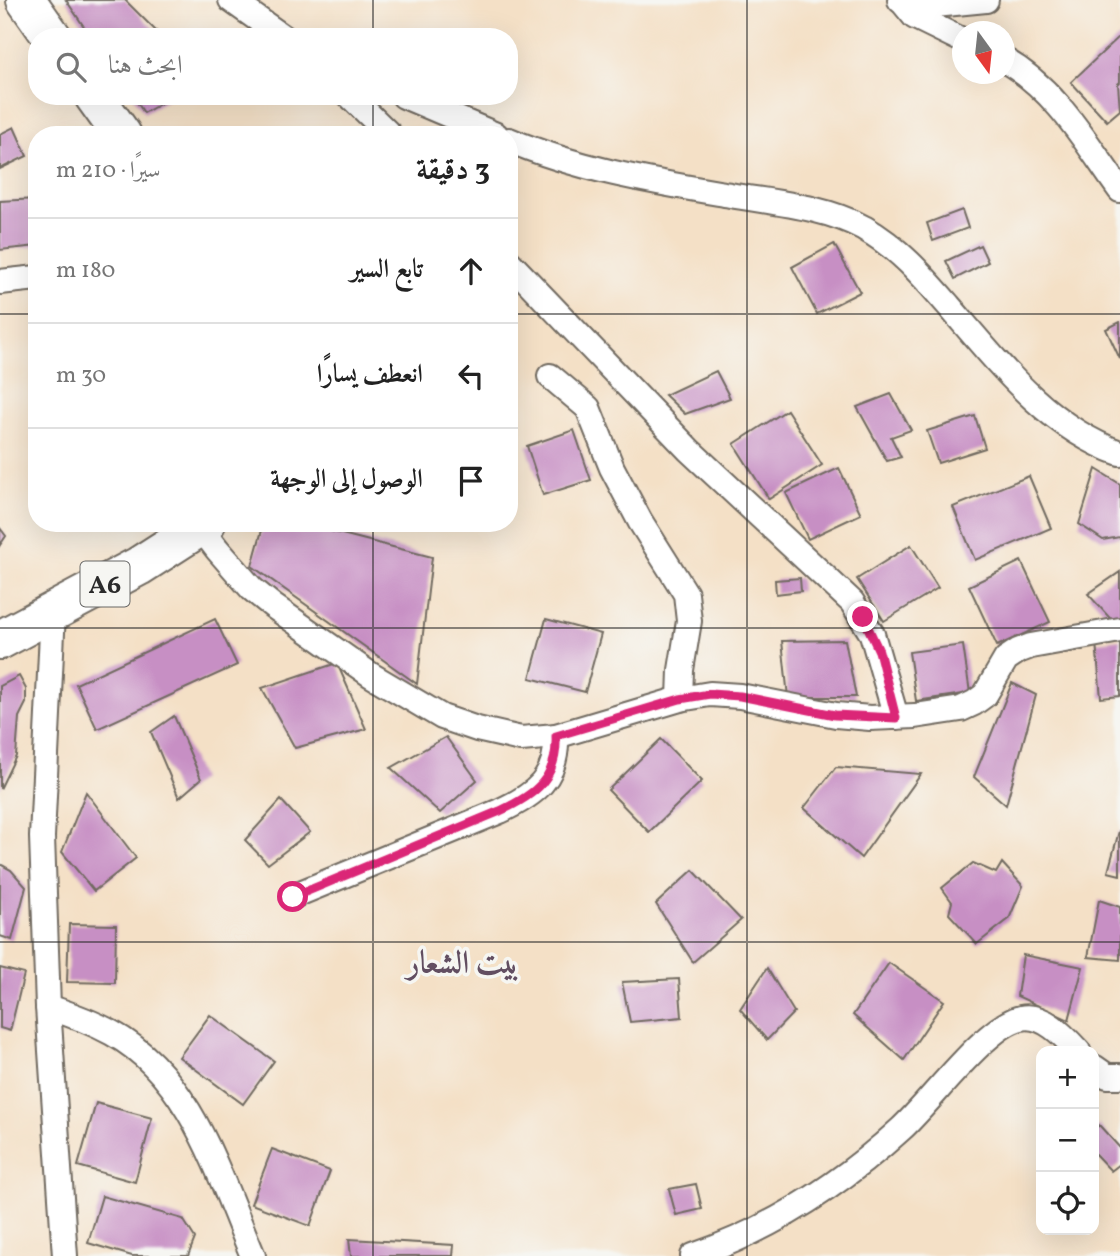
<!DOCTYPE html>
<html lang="ar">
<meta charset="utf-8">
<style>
:root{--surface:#fff;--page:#f6f6f6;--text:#222;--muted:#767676;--line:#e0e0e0}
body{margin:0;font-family:Vollkorn,Amiri,serif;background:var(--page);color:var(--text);direction:rtl}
.controls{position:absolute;right:21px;bottom:21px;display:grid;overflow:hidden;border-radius:14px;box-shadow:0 7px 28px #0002}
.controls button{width:63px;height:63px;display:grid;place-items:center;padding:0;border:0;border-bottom:2px solid var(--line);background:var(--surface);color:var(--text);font:35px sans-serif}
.compass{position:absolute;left:952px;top:21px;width:63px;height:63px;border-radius:50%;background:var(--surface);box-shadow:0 7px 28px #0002;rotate:165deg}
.stop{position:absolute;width:21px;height:21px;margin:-16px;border:5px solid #db2777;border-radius:50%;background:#fff}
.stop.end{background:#db2777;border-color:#fff;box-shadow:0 2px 7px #0008}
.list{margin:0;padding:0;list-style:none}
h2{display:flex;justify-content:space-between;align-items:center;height:91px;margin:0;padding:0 28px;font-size:30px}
h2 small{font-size:23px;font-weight:400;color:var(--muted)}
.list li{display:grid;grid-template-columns:46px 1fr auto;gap:21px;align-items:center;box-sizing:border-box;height:105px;padding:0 28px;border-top:2px solid var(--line)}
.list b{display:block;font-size:26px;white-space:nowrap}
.list em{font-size:23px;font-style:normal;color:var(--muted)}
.icon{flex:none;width:38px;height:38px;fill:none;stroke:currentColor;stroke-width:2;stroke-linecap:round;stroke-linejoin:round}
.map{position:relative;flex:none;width:1120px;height:1256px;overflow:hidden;direction:ltr}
.search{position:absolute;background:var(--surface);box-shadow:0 7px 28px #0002;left:28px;top:28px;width:490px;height:77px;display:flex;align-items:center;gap:18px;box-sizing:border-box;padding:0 24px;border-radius:28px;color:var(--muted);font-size:26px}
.panel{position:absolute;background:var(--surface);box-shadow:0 7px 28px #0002;left:28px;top:126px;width:490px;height:406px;border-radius:28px;direction:rtl}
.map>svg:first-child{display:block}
.building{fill:#c78fc4}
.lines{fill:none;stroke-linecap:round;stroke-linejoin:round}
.minor-casing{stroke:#716a61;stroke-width:28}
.trunk-casing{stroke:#716a61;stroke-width:42}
.minor{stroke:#fff;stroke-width:24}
.trunk{stroke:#fff;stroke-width:38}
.route{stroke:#db2777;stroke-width:9}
.grid{fill:none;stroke:#2b2b2b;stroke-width:2;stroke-opacity:0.55}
.labels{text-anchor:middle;stroke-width:7;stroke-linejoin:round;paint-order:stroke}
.shield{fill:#f6f6f2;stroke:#686867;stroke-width:2}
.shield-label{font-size:26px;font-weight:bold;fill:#2b2b2b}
.quarter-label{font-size:32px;font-weight:bold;fill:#624e61;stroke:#f6f6f2}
</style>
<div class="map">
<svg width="1120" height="1256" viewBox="0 0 1120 1256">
<rect width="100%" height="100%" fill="#f6f6f2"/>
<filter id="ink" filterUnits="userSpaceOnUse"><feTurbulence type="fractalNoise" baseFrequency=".0143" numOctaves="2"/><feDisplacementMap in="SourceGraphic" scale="14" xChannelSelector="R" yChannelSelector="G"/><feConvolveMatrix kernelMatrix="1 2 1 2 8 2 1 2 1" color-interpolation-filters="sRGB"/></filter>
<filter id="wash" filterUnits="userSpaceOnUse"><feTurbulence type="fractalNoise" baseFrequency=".00686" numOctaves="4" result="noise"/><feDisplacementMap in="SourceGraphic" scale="28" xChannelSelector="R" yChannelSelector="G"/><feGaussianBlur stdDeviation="1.57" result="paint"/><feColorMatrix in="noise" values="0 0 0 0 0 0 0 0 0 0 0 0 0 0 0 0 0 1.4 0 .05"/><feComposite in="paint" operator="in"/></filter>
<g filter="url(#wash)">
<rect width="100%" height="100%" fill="#f4e0c6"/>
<g id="blocks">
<g class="building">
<path d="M66 0H125L162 37H91Z"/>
<path d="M1120 36V82L1118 84 1120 110 1107 121 1071 82Z"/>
<path d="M133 96H174L144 113Z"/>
<path d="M14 127 27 156 0 169V134Z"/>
<path d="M37 199V246L0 250V201Z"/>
<path d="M962 210 968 228 933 241 927 223Z"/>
<path d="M834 244 860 292 817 314 792 267Z"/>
<path d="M980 245 988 262 955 279 946 261Z"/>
<path d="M1120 322V359L1106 329Z"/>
<path d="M716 371 730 398 685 414 665 395Z"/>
<path d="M891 394 911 430 891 437 901 457 887 461 857 407Z"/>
<path d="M787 410 822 465 769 499 734 444Z"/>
<path d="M975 416 985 448 938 463 927 431Z"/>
<path d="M574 430 591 480 543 495 527 446Z"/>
<path d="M839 468 861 514 808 539 786 493Z"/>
<path d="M1096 469 1120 484V537L1103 540 1079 524Z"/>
<path d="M1029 476 1051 528 975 560 953 507Z"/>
<path d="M264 523H299L432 557 417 684 252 566Z"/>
<path d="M0 528 6 536 0 545Z"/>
<path d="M911 545 938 588 884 621 857 579Z"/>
<path d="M1021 561 1050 622 997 646 969 586Z"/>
<path d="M1120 572V624L1117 626 1088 594Z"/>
<path d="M800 578 801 591 776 594 775 580Z"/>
<path d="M215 619 237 665 97 729 76 684Z"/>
<path d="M546 619 601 634 585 692 530 678Z"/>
<path d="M1120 639V696L1101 698 1096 642Z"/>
<path d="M845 640 856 697H788L782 641Z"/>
<path d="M963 645 970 693 916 701 909 652Z"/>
<path d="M337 663 366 729 295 748 262 688Z"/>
<path d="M19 676 26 689V703L19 717 16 756 0 789V686Z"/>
<path d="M1012 683 1036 695 1006 805 974 777Z"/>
<path d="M174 716 201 779 179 798 151 732Z"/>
<path d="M446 737 477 780 440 813 391 768Z"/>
<path d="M661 739 702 781 649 832 608 790Z"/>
<path d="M836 767 921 774 861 858 804 808Z"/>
<path d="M86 792 136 858 94 891 62 852Z"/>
<path d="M281 800 310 832 268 864 245 840Z"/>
<path d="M1119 831H1120V875L1108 872Z"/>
<path d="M973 863 996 873 1002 863 1023 886 1009 919 977 944 949 914 952 902 942 888Z"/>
<path d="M0 864 11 870 26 887 12 940 0 936Z"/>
<path d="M693 870 741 920 693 962 656 904Z"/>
<path d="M1099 900 1120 907V960L1088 957Z"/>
<path d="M69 924 116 925 115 983 67 982Z"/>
<path d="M1023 955 1083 967 1069 1020 1017 996Z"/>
<path d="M889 963 944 1001 904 1060 853 1015Z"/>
<path d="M0 968 24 974 10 1031 0 1028Z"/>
<path d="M767 968 794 1012 767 1040 740 1009Z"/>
<path d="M679 979 682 1017 630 1022 622 982Z"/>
<path d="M210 1015 274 1061 243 1104 179 1057Z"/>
<path d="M96 1103 152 1118 135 1182 78 1166Z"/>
<path d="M1099 1125 1120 1148V1164L1111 1171 1094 1153V1130Z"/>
<path d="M272 1149 330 1171 310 1226 251 1204Z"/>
<path d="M696 1184 702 1209 676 1215 669 1189Z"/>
<path d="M102 1196 183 1219 195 1238 188 1256H132L88 1243Z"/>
<path d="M349 1239 454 1245 453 1256H351Z"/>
</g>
</g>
</g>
<g filter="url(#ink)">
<use href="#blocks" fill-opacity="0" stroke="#716a61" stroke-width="2"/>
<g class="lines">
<defs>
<g id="minor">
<path d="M231 0 283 37"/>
<path d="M900 0 935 5 986 0"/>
<path d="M901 0 915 17 962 40"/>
<path d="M1004 60C1057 90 1086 143 1120 190"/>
<path d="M350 96 390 135"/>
<path d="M404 96 496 135"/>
<path d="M509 140C580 170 655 182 730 195 775 203 823 206 864 228 899 248 923 276 949 306 998 363 1047 427 1120 453"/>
<path d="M509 262 689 450 852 602 872 634 896 717"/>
<path d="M0 282 37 278"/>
<path d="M550 376 588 408 612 468 640 521 686 594 689 621 681 670 680 699"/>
<path d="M201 528 217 549 252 589 273 606 371 675 442 717 477 729 521 739 556 736 680 699 710 694 740 696 836 715 870 718 915 716 961 709 974 703 985 695 1006 659 1018 651 1031 646 1120 630"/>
<path d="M53 612 42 837 48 1007 65 1256"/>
<path d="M293 896 500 811C535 795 558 778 556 736"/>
<path d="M48 1007C70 1014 92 1022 112 1033 192 1077 219 1177 253 1256"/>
<path d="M1094 1067 1107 1076H1120"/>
<path d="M693 1256C770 1230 841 1184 901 1129 930 1103 986 1025 1021 1018 1043 1013 1064 1036 1078 1051"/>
</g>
<g id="trunk">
<path d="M26 0 52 37"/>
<path d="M94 96 122 135"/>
<path d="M0 640 139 566 206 523"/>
</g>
</defs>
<use href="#minor" class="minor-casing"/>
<use href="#trunk" class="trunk-casing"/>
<use href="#minor" class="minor"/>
<use href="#trunk" class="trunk"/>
</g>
</g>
<g class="lines" filter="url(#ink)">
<path class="route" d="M293 897 500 811C535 795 558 778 556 736L680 699 710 694 740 696 835 715 896 718 879 651 863 617"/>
</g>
<path class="grid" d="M373 0V37M747 0V1256M373 96V135M0 314H37M509 314H1120M373 523V1256M0 628H1120M0 942H1120"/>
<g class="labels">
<rect class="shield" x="80.5" y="561.5" width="49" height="45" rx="5"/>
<g class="shield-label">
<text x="105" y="593">A6</text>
</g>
<g class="quarter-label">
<text x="463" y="973">بيت الشعار</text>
</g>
</g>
</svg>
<div class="controls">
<button>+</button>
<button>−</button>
<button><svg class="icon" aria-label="locate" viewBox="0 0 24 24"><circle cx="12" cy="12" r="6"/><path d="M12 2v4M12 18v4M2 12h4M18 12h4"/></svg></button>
</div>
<svg class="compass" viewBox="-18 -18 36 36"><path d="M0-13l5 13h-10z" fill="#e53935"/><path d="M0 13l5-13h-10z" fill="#767676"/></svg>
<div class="stop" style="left:293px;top:897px"></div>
<div class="stop end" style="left:863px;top:617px"></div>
<div class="search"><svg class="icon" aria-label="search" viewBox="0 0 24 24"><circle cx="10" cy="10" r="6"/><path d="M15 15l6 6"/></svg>ابحث هنا</div>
<section class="panel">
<h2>3 دقيقة<small>سيرًا · 210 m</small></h2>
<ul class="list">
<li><svg class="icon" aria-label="ahead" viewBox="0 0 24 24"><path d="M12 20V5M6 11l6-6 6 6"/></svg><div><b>تابع السير</b></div><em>180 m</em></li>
<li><svg class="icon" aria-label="left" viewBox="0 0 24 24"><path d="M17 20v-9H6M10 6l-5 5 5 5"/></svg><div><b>انعطف يسارًا</b></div><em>30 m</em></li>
<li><svg class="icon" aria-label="arrive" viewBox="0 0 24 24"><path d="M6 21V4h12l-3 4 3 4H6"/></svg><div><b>الوصول إلى الوجهة</b></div></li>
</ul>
</section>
</div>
